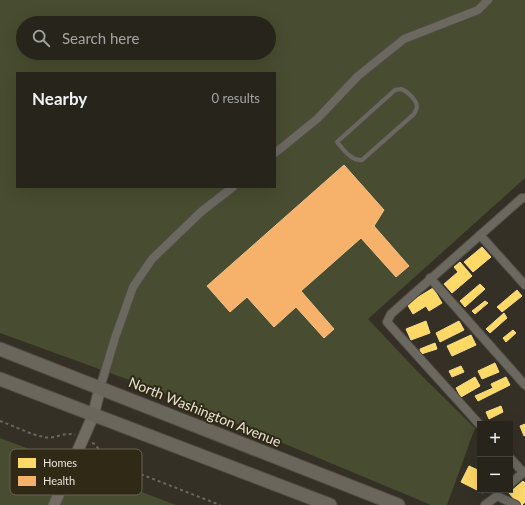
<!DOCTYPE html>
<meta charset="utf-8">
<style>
:root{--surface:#27241c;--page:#2f2c25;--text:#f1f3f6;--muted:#a4a4a3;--line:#43413b}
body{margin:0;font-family:Lato,sans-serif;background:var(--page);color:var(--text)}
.controls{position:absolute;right:12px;bottom:12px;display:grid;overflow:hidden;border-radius:0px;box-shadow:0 4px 16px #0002}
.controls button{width:36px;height:36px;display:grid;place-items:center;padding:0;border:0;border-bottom:1px solid var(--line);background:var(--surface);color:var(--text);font:20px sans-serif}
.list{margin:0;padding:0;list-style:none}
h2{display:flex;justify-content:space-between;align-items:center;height:52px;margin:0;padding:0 16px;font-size:17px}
h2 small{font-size:13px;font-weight:400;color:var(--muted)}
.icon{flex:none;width:22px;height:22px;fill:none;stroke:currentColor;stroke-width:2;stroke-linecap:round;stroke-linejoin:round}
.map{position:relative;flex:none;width:525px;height:505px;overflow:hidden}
.search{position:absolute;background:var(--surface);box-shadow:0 4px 16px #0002;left:16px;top:16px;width:260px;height:44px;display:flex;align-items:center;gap:10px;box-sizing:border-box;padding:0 14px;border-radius:22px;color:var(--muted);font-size:15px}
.panel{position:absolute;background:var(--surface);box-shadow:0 4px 16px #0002;left:16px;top:72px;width:260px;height:116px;border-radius:0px}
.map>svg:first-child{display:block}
.green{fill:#484c30;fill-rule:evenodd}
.homes{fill:#ffd966;stroke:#f8dc88}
.health{fill:#f6b26b;stroke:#f2c18b}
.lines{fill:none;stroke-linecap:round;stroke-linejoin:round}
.lane-casing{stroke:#504c44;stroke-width:6}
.street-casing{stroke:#504c44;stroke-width:10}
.secondary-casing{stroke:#504c44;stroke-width:13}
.primary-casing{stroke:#504c44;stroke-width:15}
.path{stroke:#6a675f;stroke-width:2;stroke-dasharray:3 3;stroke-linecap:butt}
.lane{stroke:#6b6860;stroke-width:4}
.street{stroke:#6b6860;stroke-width:8}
.secondary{stroke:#706c62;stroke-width:11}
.primary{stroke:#6b665c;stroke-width:13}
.labels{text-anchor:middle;stroke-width:4;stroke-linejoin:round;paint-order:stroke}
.street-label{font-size:14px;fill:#e7e3d7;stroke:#302916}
.key{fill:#302916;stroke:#676150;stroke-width:1}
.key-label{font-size:11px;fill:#e7e3d7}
</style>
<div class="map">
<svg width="525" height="505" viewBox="0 0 525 505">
<rect width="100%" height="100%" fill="#343026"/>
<g class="green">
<path d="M0 0H525V178L368 319 417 371 475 428 447 505H431L154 389 0 333ZM23 23H269V53H23ZM17 73H275V187H17Z"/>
<path d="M0 438 66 463 48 505H0Z"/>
<path d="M76 467 176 505H60Z"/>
</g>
<g class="homes">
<path d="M482 247 491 257 473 272 464 262Z"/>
<path d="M460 262 472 276 452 293 444 284 458 272 454 267Z"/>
<path d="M480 284 485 289 465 307 460 301Z"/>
<path d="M433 288 442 303 429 311 426 306 413 314 407 304Z"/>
<path d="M517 290 522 296 502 312 497 307Z"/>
<path d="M485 301 488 303 475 314 472 311Z"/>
<path d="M504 313 507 318 490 333 486 329Z"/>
<path d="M426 321 430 333 411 340 406 329Z"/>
<path d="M459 321 464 330 440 342 436 333Z"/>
<path d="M513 330 516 333 506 342 503 338Z"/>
<path d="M471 335 476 345 452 356 447 346Z"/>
<path d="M435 343 437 349 421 354 420 349Z"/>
<path d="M495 363 499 372 482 379 478 371Z"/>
<path d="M461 366 464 372 452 377 449 371Z"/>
<path d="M475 377 480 386 461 397 456 388Z"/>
<path d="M506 377 510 385 478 401 475 396 493 388 491 384Z"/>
<path d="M501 406 503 412 489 419 486 412Z"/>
<path d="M525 424V435L524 436 520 426Z"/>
<path d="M469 466 480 471V490H484L483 493 461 482Z"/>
<path d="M523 481 525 483V502L522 505H519L509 493Z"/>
</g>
<path class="health" d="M344 165 384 210 374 226 409 266 396 277 361 238 301 291 334 329 324 338 296 307 274 327 247 297 230 312 207 286Z"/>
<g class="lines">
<defs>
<path id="lane" d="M401 89C407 91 417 100 417 107 416 110 415 112 414 114L362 160C351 161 344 150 337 142L395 90Z"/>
<g id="street">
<path d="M275 153 317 119 358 76 404 39 478 10 488 0"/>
<path d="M480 235 525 285"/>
<path d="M430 278 525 385"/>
<path d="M100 388 115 338 133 287 152 259 202 211 233 187"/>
<path d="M480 425 387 322 391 314 522 198H525"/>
<path d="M510 458 523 472"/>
<path d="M510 484 525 471"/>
<path d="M485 505 497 496 516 505"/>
</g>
<path id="secondary" d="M54 505 93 416 100 388"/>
<g id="primary">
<path d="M0 349 398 505"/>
<path d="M0 379 330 505"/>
</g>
</defs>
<use href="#lane" class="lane-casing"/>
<use href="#street" class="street-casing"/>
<use href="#secondary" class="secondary-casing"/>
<use href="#primary" class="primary-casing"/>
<g class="path">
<path d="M0 421C14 426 29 434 44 437 55 440 64 431 75 435"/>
<path d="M92 443 95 444 105 458 112 463 220 505"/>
</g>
<use href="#lane" class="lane"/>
<use href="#street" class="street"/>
<use href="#secondary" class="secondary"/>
<use href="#primary" class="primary"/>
</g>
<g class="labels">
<g class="street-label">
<text transform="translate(205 412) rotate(22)" y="5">North Washington Avenue</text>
</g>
</g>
<rect x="10" y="449" width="132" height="46" rx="6" class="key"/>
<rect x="18" y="458" width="18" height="10" fill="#ffd966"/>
<rect x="18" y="476" width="18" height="10" fill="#f6b26b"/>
<g class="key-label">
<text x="43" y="467">Homes</text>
<text x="43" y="485">Health</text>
</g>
</svg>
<div class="controls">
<button>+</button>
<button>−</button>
</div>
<div class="search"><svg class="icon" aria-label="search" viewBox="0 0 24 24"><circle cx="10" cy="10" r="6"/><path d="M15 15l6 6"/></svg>Search here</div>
<section class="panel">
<h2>Nearby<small>0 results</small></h2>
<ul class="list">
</ul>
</section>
</div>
